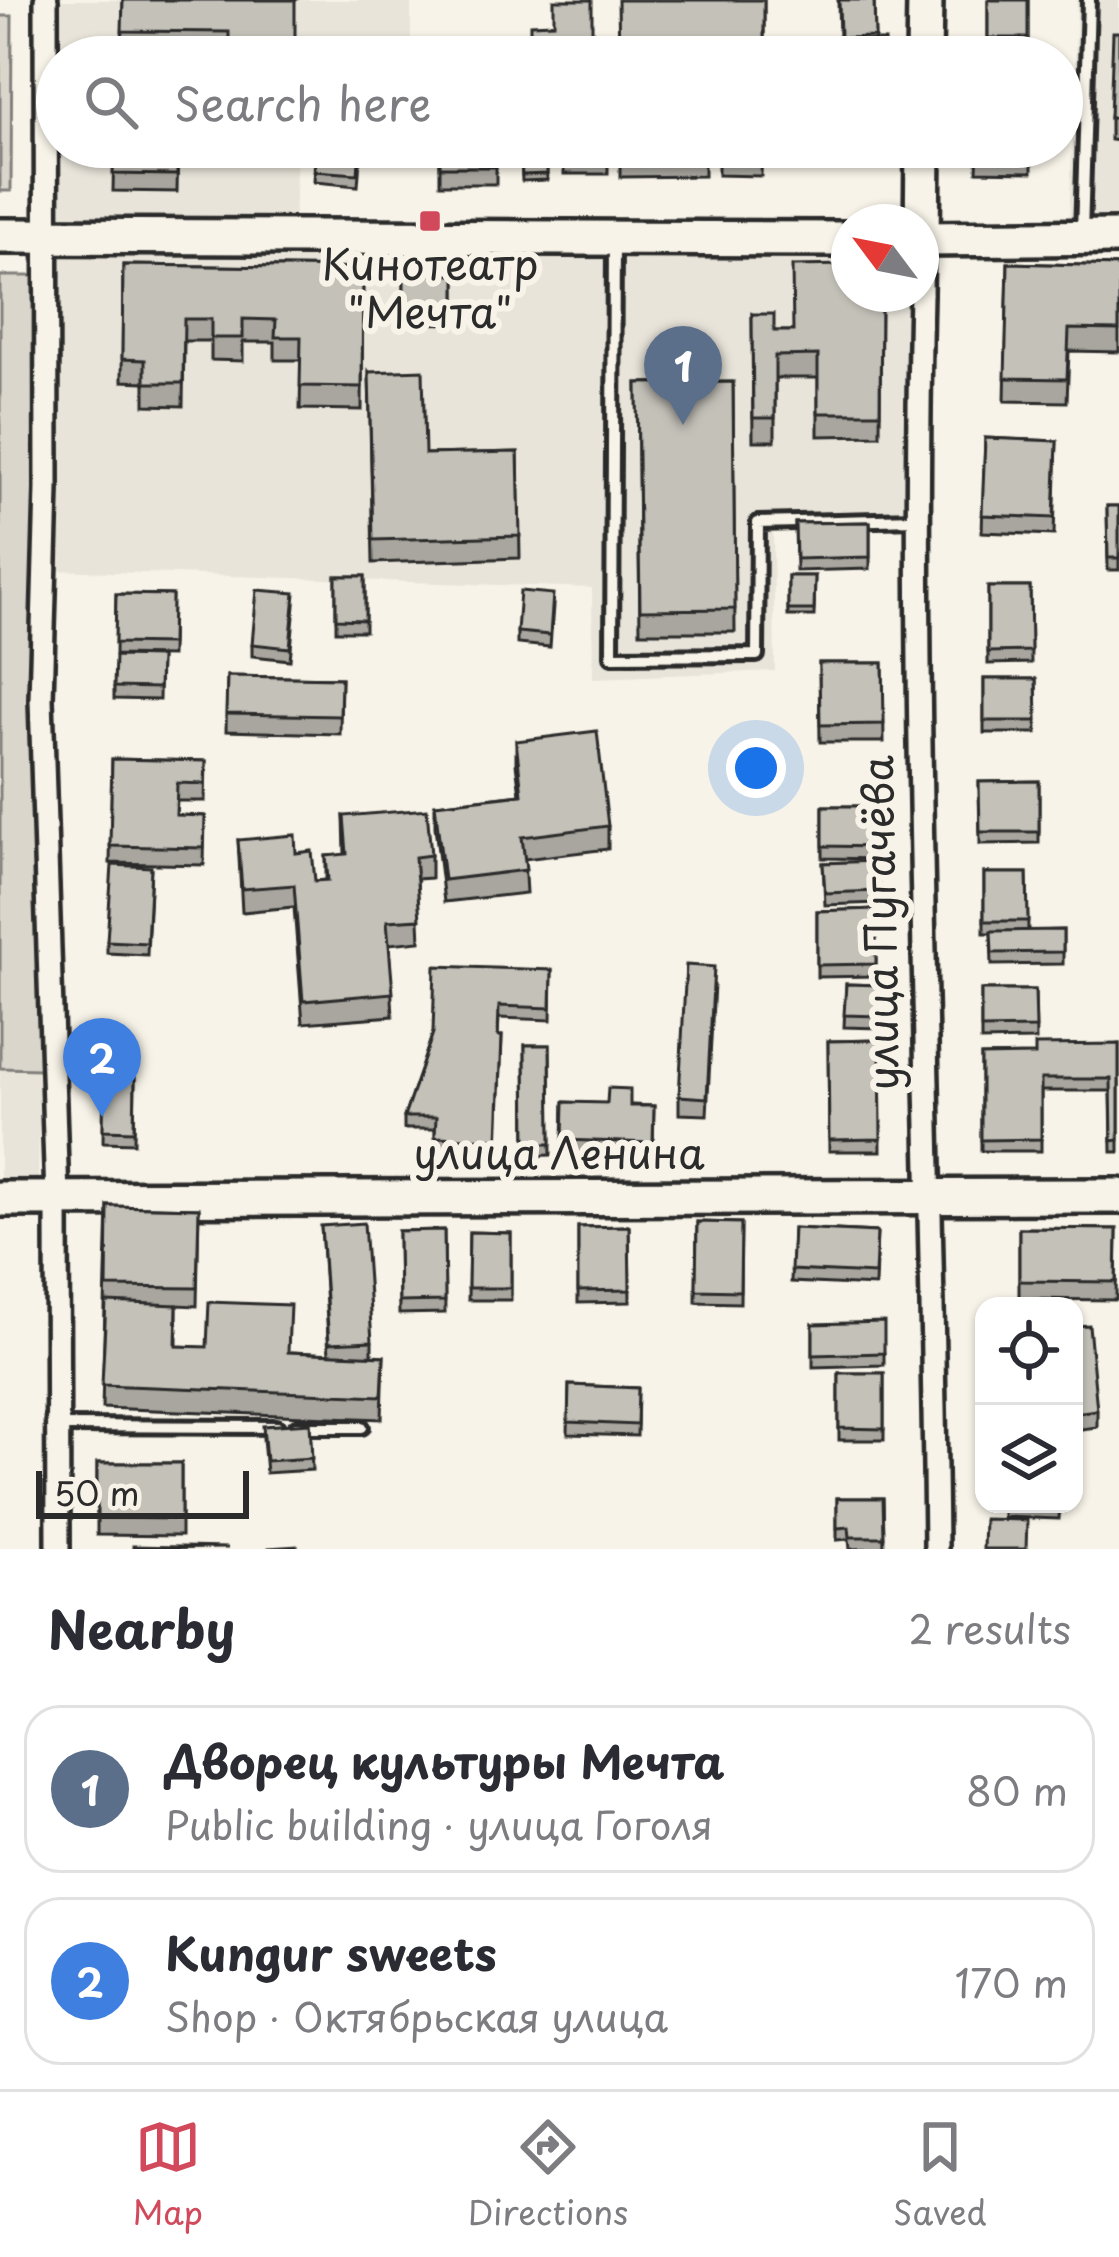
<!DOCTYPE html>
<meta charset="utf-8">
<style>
:root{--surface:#fff;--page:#f7f7f7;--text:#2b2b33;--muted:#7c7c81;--line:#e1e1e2;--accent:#d1495b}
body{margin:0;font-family:"Playpen Sans",sans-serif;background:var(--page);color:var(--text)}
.controls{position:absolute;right:36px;bottom:36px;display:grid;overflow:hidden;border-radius:24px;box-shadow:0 3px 9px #0004}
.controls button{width:108px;height:108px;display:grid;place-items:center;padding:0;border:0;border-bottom:3px solid var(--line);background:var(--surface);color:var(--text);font:60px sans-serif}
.compass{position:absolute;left:831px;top:204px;width:108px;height:108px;border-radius:50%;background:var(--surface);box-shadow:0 3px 9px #0004;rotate:302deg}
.scale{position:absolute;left:36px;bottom:30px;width:213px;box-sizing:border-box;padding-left:12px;border:6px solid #2b2b2b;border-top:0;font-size:33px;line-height:42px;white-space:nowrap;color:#2b2b2b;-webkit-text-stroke:9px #f7f3e8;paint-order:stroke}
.you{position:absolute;left:756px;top:768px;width:42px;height:42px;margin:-30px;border:9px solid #fff;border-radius:50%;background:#1a73e8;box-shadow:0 0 0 18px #1a73e833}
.badge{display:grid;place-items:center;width:78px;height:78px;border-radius:50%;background:var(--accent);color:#fff;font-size:39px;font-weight:700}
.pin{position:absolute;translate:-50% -99px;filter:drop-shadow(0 3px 6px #0008)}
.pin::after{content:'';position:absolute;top:63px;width:42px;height:36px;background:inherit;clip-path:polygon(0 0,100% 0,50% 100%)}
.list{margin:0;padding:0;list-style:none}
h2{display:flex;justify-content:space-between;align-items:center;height:156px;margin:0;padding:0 48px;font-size:51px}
h2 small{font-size:39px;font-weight:400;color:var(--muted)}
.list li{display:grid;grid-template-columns:78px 1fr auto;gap:36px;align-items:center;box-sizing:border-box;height:168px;margin:0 24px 24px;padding:0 24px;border:3px solid var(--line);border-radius:36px}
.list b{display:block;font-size:45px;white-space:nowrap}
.list p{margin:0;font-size:39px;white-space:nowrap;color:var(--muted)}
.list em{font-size:39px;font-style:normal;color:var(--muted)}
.icon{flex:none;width:66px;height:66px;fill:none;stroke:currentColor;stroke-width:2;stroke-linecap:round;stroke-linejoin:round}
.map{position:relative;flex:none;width:1119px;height:1549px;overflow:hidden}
.search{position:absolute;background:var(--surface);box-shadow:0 3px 9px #0004;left:36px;right:36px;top:36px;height:132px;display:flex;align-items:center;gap:30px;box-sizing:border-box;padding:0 42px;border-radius:66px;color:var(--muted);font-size:45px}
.sheet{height:540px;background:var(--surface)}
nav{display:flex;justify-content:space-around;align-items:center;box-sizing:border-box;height:168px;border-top:3px solid var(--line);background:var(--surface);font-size:33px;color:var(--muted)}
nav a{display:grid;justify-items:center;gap:6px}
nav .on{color:var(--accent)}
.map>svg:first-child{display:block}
.built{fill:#e8e4da}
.green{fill:#dad6cc;stroke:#82807c;stroke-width:3}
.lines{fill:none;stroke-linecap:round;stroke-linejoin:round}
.lane-casing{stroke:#2b2b2b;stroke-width:20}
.street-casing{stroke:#2b2b2b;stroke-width:30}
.secondary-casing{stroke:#2b2b2b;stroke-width:42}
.lane{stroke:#f7f3e8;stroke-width:10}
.street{stroke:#f7f3e8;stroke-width:21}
.secondary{stroke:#f7f3e8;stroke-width:33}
.wall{fill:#a9a69f;stroke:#2b2b2b;stroke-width:3}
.building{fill:#c4c1b9;stroke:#2b2b2b;stroke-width:3}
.poi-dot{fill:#d1495b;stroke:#f7f3e8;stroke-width:4.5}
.labels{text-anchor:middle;stroke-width:12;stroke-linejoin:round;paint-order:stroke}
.poi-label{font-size:42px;fill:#2b2b2b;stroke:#f7f3e8}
.street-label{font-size:42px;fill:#2b2b2b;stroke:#f7f3e8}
</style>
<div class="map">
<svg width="1119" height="1549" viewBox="0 0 1119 1549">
<rect width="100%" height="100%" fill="#f7f3e8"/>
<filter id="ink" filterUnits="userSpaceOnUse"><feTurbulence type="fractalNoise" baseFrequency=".00833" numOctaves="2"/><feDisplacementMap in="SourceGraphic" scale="24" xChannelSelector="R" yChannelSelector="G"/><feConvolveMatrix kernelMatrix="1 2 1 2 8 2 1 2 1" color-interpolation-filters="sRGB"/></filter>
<g filter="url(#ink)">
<g class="built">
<rect x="61" y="0" width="350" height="57"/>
<path d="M1077 0H1119V235L1069 228Z"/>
<path d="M62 147H297L294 224 62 219Z"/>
<path d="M58 238 605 260 849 251V294H911L910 529 773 532 775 671 593 678 592 588 54 570Z"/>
<path d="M0 1068 40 1069 38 1184 0 1183Z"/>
</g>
<g class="green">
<path d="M0 16H12L11 191H0Z"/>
<path d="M0 276H38L35 737 40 1069 0 1068Z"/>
</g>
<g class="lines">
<defs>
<g id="lane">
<path d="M1082 234 1089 0"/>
<path d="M614 242 612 656 757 655 758 523 916 519"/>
<path d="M58 1426 277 1427"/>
<path d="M296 1427H362"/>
</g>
<g id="street">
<path d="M46 0 47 489 41 699 57 1199 58 1549"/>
<path d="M921 293 922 239"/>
<path d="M921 294C911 712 932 1131 936 1549"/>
</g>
<g id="secondary">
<path d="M924 57 925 0"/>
<path d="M0 236 849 239"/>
<path d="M921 239 1119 237"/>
<path d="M922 239 923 147"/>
<path d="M0 1199 1119 1196"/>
</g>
</defs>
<use href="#lane" class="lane-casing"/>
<use href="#street" class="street-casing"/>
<use href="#secondary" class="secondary-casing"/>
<use href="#lane" class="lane"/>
<use href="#street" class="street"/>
<use href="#secondary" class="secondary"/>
</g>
<g class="wall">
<path d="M123 0H296L229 55 122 53Z"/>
<path d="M764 0V57H619Z"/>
<path d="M838 0H874L875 41H839Z"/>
<rect x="988" y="0" width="40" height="50"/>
<path d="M1119 32V141L1110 140V118Z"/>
<path d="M114 147H178L177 192 113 191Z"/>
<path d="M316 147H361L358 186 314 182Z"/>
<rect x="440" y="147" width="56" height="37"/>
<rect x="564" y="147" width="44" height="27"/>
<path d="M620 147H704V176L620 177Z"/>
<path d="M718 147H762L761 176 718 175Z"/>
<path d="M789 147H883V167L789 166Z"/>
<path d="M978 147H1032V172L977 171Z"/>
<path d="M521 159H547V180L522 181Z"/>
<path d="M1008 263 1119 266V352L1069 351 1067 402 1005 401Z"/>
<path d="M123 265 363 268 362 410 300 409 301 360H275V342H243V361L211 360V341H184L183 406 145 405V382L122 381Z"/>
<path d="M404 274 456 275V324L404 323Z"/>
<path d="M881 294 880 435 818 436V378H775V441H753L752 314 774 331H792Z"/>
<path d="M369 372 425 454 518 452 520 558 373 563Z"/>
<path d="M733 382 735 632H640L637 383Z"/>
<path d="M985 438 1057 441 1054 535 982 532Z"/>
<path d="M1107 506H1119V570H1108Z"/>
<path d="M870 522V569L796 571 795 523Z"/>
<rect x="336" y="576" width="29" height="55"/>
<path d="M788 576H815L814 616H788Z"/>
<path d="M988 587H1030L1031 663 988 664Z"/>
<path d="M116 594 172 595 171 656 115 655Z"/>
<path d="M295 605 290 660 252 656V644Z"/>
<path d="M553 606 550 647 517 644V632Z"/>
<path d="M160 657 159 700 114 699V687Z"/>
<path d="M819 663H883L884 742H820Z"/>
<path d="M227 676 341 678 340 734 226 731Z"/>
<path d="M984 679H1036L1037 733H984Z"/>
<path d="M516 741 608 826V849L524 859 526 893 444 902 435 827V804L520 794 516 764Z"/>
<path d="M112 759 206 761 205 801H177L176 815 205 816 204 865 110 863Z"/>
<path d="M1039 781V843L980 844 979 782Z"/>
<path d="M823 806H881L880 859 823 858Z"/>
<path d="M344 816 431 855V878L417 879 420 941 389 944 393 1016 303 1023 294 907 242 912 238 840 296 853 315 881 326 880V856L345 855Z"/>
<path d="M878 861 879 903 825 905 823 863Z"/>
<path d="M151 867 147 955 107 953V941Z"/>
<path d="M984 873H1027L1028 931 1063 930V964L992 965 991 933H984Z"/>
<path d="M876 909V976L817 977V911Z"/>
<path d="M552 970 551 1020 499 1018 498 1036H502L498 1151 435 1149V1129H404V1117L433 1033Z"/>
<path d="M714 984 707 1115 679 1114V1096Z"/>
<path d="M846 984 880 985 879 1028 844 1027Z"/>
<path d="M981 990H1035L1036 1040 981 1041Z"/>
<path d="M880 1040 881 1151H829L828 1041Z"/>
<path d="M1119 1044V1152H1112L1111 1091H1041V1151H981V1056L1035 1055Z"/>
<path d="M525 1045H550L551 1155 526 1156Z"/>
<path d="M104 1078H135L134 1143 103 1142Z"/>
<path d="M564 1102 654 1106 653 1155 563 1152Z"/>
<path d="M108 1206 199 1208 197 1306 177 1305V1346L329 1354 321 1226 372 1341V1355L384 1356 382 1419 102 1408Z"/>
<path d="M697 1222 741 1223 740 1303 696 1302Z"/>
<path d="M629 1226 630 1302 578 1303V1227Z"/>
<path d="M793 1228 877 1232 875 1286 791 1282Z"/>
<path d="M1019 1228 1117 1229 1116 1300 1019 1299Z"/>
<path d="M444 1230 445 1313 399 1314 398 1231Z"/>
<path d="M469 1232 511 1233V1300H468Z"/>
<path d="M813 1324 884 1353V1365L813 1367Z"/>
<path d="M1074 1326 1097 1410V1427L1074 1430Z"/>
<rect x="839" y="1373" width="45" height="67"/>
<path d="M569 1385 638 1388 637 1436 568 1434Z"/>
<path d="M310 1423 312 1470 266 1473 263 1438Z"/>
<path d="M97 1463H181V1536L97 1535Z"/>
<path d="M837 1498H883L884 1548 850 1549 849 1539 837 1540Z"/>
<path d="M1003 1504H1060L1059 1519 1003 1517Z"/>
</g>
<g class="building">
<path d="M123 0H295V57H229V32L122 31Z"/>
<path d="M554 0H592V57H530V24L554 23Z"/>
<path d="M618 0H764V50L648 51V57H619Z"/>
<path d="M839 0H874L875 37 840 38Z"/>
<rect x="988" y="0" width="40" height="38"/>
<path d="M1113 32H1119V118H1110Z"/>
<path d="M837 41H885V57H836Z"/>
<path d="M114 147H177V175L113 174Z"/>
<path d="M316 147H360L358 174 314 171Z"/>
<rect x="440" y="147" width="56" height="20"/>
<rect x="564" y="147" width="44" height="9"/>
<path d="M620 147H704V153L620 155Z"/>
<path d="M718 147H762L761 164 718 163Z"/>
<path d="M789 147H883V150L789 149Z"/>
<path d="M978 147H1032V160L977 159Z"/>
<path d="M521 159H547V174L522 175Z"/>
<path d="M1008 263 1119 266V330L1069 329 1067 379 1005 378Z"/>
<path d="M123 265 363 268 362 387 300 386 301 337H275L276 320 243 319V338H211V319H184L183 383H145V360L122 359Z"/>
<path d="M849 265V294H881L880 413H818V355L775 356V418H753L752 314H774V331H793L792 266Z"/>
<path d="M404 274 456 275V312L404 311Z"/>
<path d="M423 370 425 454 518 452 520 536 373 540 369 372Z"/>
<path d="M733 382 735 609 640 610 637 383Z"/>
<path d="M985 438 1057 441 1054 518 982 515Z"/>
<path d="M1107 506H1119V558H1108Z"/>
<path d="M870 522V557L796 559 795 523Z"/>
<path d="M336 576H365V620L336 619Z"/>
<path d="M788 576H815L814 610H788Z"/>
<path d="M988 587H1030L1031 651 988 652Z"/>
<path d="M257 590 295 593 290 648 252 644Z"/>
<path d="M520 591 553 594 550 635 517 632Z"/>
<path d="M116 594 172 595 171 644 115 643Z"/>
<path d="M115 656 160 657 159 688 114 687Z"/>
<path d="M819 663H883L884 724 820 725Z"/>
<path d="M227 676 341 678 340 716 226 714Z"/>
<path d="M984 679H1036L1037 721H984Z"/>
<path d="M597 731 608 826 522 837 526 870 444 880 435 804 522 794 516 741Z"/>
<path d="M112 759 206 761 205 784 177 783 176 815 205 816 204 848 110 846Z"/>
<path d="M1039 781V832H980L979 782Z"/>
<path d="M823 806H881L880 847 823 846Z"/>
<path d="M427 809 431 855 415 857 420 919 387 921 393 993 303 1001 294 885 242 889 238 840 295 835 296 853 312 851 315 881 328 880 326 856 347 854 344 816Z"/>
<path d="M878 861 879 891 825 893 823 863Z"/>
<path d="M112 865 151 867 147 943 107 941Z"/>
<path d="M984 873H1027L1028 921H984Z"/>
<path d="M876 909V964L817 965V911Z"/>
<path d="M1063 930V952L992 953 991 931Z"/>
<path d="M686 965 714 967 707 1098 679 1096Z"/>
<path d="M435 966 552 970 551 1008 499 1006 498 1036H502L498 1139 435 1137 436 1117H404L433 1033Z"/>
<path d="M846 984 880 985 879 1016 844 1015Z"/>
<path d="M981 990H1035L1036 1028 981 1029Z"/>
<path d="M880 1040 881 1139 829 1140 828 1041Z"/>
<path d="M1119 1044V1140L1112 1141 1111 1079H1041V1139L981 1140V1056L1035 1055V1045Z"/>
<path d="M525 1045H550L551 1144H526Z"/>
<path d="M104 1078H135L134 1131 103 1130Z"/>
<path d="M608 1088 630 1089V1106H654L653 1143 563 1140 564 1102 607 1103Z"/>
<path d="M108 1206 199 1208 197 1288 107 1287Z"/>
<path d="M697 1222 741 1223 740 1291 696 1290Z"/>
<path d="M364 1223 372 1341 329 1343 321 1226Z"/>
<path d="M629 1226 630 1290 578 1291V1227Z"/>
<path d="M793 1228 877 1232 875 1274 791 1270Z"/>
<path d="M1019 1228 1117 1229 1116 1282 1019 1281Z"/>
<path d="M444 1230 445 1301 399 1302 398 1231Z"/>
<path d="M469 1232 511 1233V1288H468Z"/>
<path d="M106 1302 177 1305 176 1346 207 1347 209 1302 290 1305 288 1352 384 1356 382 1396 102 1385Z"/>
<path d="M884 1322V1353L813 1355V1324Z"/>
<path d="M1089 1325 1097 1410 1074 1413V1326Z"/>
<path d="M839 1373H884V1429L839 1428Z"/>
<path d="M569 1385 638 1388 637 1425 568 1422Z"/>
<path d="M310 1423 312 1458 266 1461 263 1426Z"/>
<path d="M97 1463H181V1519L97 1518Z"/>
<path d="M837 1498H883L884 1537H850L849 1527 837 1528Z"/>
<path d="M984 1519 1027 1520 1026 1549H983Z"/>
<path d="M133 1546 228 1548 133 1549Z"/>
<path d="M297 1546V1549H269V1548Z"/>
</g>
</g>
<rect class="poi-dot" x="418" y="209" width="24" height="24" rx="6"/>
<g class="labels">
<g class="poi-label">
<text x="430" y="280">Кинотеатр<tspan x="430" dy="48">"Мечта"</tspan></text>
</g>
<g class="street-label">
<text transform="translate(881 923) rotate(-91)" y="15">улица Пугачёва</text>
<text x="559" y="1169">улица Ленина</text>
</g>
</g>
</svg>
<div class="controls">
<button><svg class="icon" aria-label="locate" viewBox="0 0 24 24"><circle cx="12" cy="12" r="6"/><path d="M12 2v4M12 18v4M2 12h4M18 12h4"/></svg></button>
<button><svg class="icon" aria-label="layers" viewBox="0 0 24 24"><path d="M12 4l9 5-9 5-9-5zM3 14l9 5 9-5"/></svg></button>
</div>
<svg class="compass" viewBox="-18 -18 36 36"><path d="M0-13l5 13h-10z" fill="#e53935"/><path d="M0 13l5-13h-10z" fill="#7c7c81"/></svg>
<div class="scale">50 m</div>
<div class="you"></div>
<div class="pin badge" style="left:683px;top:425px;background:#5c6f8a">1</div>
<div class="pin badge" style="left:102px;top:1117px;background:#3f7fe0">2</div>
<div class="search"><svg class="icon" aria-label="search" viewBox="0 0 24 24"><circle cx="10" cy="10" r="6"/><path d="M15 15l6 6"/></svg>Search here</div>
</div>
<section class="sheet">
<h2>Nearby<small>2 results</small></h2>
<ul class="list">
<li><span class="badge" style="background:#5c6f8a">1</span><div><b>Дворец культуры Мечта</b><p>Public building · улица Гоголя</p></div><em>80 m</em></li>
<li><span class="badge" style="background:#3f7fe0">2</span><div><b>Kungur sweets</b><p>Shop · Октябрьская улица</p></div><em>170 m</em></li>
</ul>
</section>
<nav>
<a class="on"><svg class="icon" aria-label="map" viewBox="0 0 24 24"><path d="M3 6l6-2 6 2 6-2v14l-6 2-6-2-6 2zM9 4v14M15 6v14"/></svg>Map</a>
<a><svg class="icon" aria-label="directions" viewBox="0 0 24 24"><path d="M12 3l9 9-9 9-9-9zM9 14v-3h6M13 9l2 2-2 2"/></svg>Directions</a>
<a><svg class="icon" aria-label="saved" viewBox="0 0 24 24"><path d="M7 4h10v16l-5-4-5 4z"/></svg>Saved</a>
</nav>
